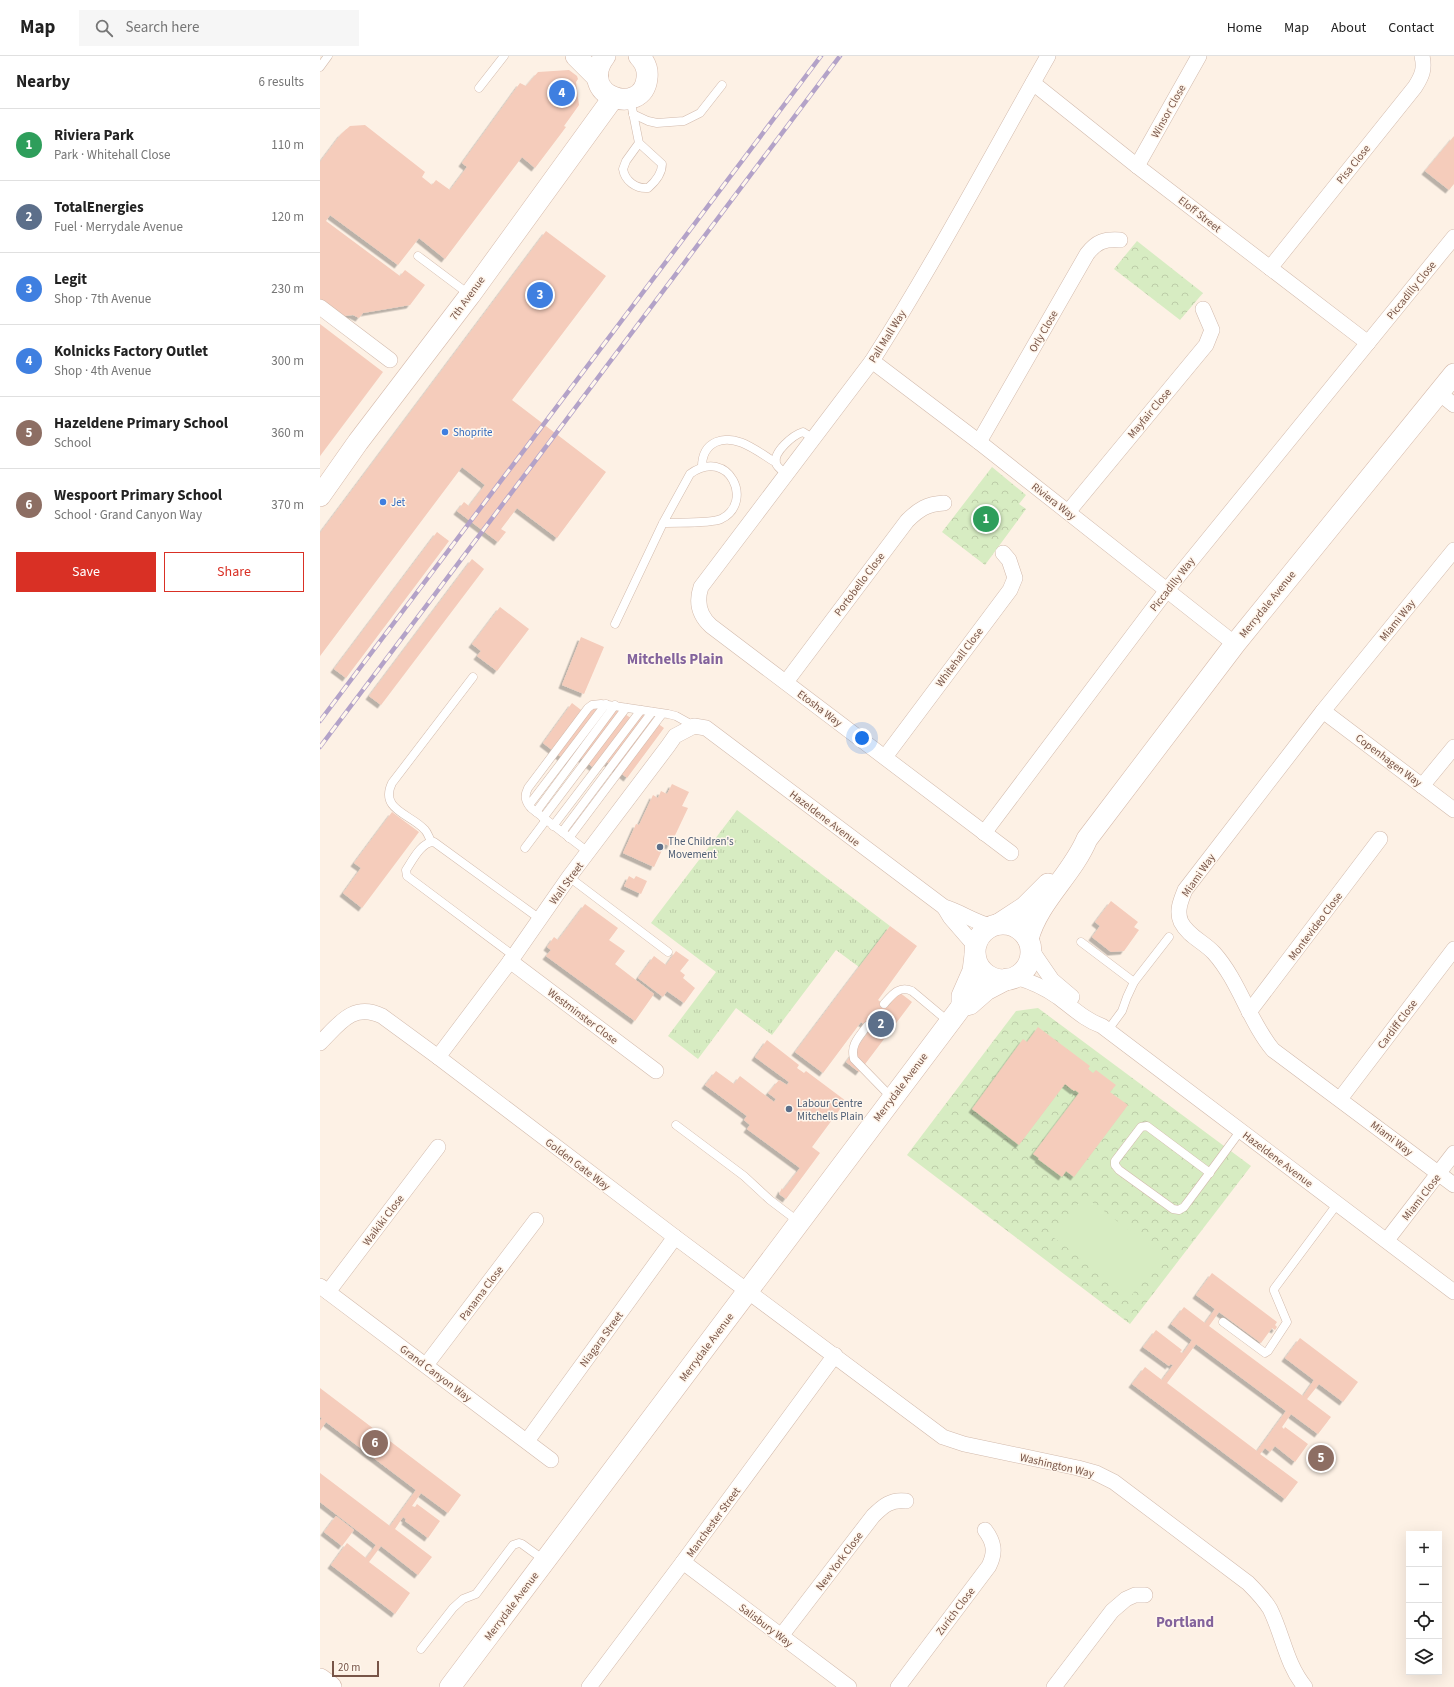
<!DOCTYPE html>
<meta charset="utf-8">
<style>
:root{--surface:#fff;--page:#f6f6f6;--text:#222;--muted:#767676;--line:#e0e0e0;--accent:#d93025}
body{margin:0;font-family:"Source Sans 3",sans-serif;background:var(--page);color:var(--text)}
.controls{position:absolute;right:12px;bottom:12px;display:grid;overflow:hidden;border-radius:0px;box-shadow:0 4px 16px #0002}
.controls button{width:36px;height:36px;display:grid;place-items:center;padding:0;border:0;border-bottom:1px solid var(--line);background:var(--surface);color:var(--text);font:20px sans-serif}
.scale{position:absolute;left:12px;bottom:10px;width:47px;box-sizing:border-box;padding-left:4px;border:2px solid #785548;border-top:0;font-size:11px;line-height:14px;white-space:nowrap;color:#785548;-webkit-text-stroke:3px #fff6ec;paint-order:stroke}
.you{position:absolute;left:542px;top:682px;width:14px;height:14px;margin:-10px;border:3px solid #fff;border-radius:50%;background:#1a73e8;box-shadow:0 0 0 6px #1a73e833}
.badge{display:grid;place-items:center;width:26px;height:26px;border-radius:50%;background:var(--accent);color:#fff;font-size:13px;font-weight:700}
.pin{position:absolute;translate:-50% -50%;border:2px solid #fff;box-shadow:0 1px 4px #0006}
.list{margin:0;padding:0;list-style:none}
h2{display:flex;justify-content:space-between;align-items:center;height:52px;margin:0;padding:0 16px;font-size:17px}
h2 small{font-size:13px;font-weight:400;color:var(--muted)}
.list li{display:grid;grid-template-columns:26px 1fr auto;gap:12px;align-items:center;box-sizing:border-box;height:72px;padding:0 16px;border-top:1px solid var(--line)}
.list b{display:block;font-size:15px;white-space:nowrap}
.list p{margin:0;font-size:13px;white-space:nowrap;color:var(--muted)}
.list em{font-size:13px;font-style:normal;color:var(--muted)}
.actions{display:flex;gap:8px;padding:12px 16px}
.actions a{flex:1;padding:9px 0;border:1px solid var(--accent);border-radius:0px;text-align:center;font-size:14px;color:var(--accent)}
.actions .main{background:var(--accent);color:#fff}
.icon{flex:none;width:22px;height:22px;fill:none;stroke:currentColor;stroke-width:2;stroke-linecap:round;stroke-linejoin:round}
.map{position:relative;flex:none;width:1134px;height:1631px;overflow:hidden}
header{display:flex;align-items:center;gap:24px;box-sizing:border-box;height:56px;padding:0 20px;background:var(--surface);border-bottom:1px solid var(--line)}
header strong{font-size:19px}
nav{display:flex;gap:22px;margin-inline-start:auto;font-size:14px}
.search{width:280px;height:36px;background:var(--page);display:flex;align-items:center;gap:10px;box-sizing:border-box;padding:0 14px;border-radius:0px;color:var(--muted);font-size:15px}
main{display:flex}
aside{flex:1;background:var(--surface)}
.map>svg:first-child{display:block}
.grass{fill:url(#grass-tufts)}
.park{fill:url(#park-crowns)}
.garden{fill:#d7ecc2}
.building{fill:#f5ccbb;fill-rule:evenodd;filter:url(#shadow)}
.lines{fill:none;stroke-linecap:round;stroke-linejoin:round}
.lane-casing{stroke:#d2baac;stroke-width:9}
.street-casing{stroke:#d2baac;stroke-width:16}
.secondary-casing{stroke:#d5b9aa;stroke-width:22}
.lane{stroke:#fff;stroke-width:8}
.street{stroke:#fff;stroke-width:15}
.secondary{stroke:#fff;stroke-width:21}
.rail-casing{stroke:#b3a2c8;stroke-width:4.5}
.rail{stroke:#fff6ec;stroke-width:3;stroke-dasharray:9;stroke-linecap:butt}
.shop-dot{fill:#3f7fe0;stroke:#fff6ec;stroke-width:1.5}
.service-dot{fill:#5c6f8a;stroke:#fff6ec;stroke-width:1.5}
.labels{text-anchor:middle;stroke-width:3;stroke-linejoin:round;paint-order:stroke}
.street-label{font-size:11px;fill:#785548;stroke:#fff6ec}
.shop-label{font-size:11px;fill:#366cbe;stroke:#fff6ec;text-anchor:start}
.service-label{font-size:11px;fill:#4e5e75;stroke:#fff6ec;text-anchor:start}
.district-label{font-size:15px;font-weight:bold;fill:#83639c;stroke:#fff6ec}
</style>
<header>
<strong>Map</strong>
<div class="search"><svg class="icon" aria-label="search" viewBox="0 0 24 24"><circle cx="10" cy="10" r="6"/><path d="M15 15l6 6"/></svg>Search here</div>
<nav><a>Home</a><a>Map</a><a>About</a><a>Contact</a></nav>
</header>
<main>
<aside>
<h2>Nearby<small>6 results</small></h2>
<ul class="list">
<li><span class="badge" style="background:#2e9e5b">1</span><div><b>Riviera Park</b><p>Park · Whitehall Close</p></div><em>110 m</em></li>
<li><span class="badge" style="background:#5c6f8a">2</span><div><b>TotalEnergies</b><p>Fuel · Merrydale Avenue</p></div><em>120 m</em></li>
<li><span class="badge" style="background:#3f7fe0">3</span><div><b>Legit</b><p>Shop · 7th Avenue</p></div><em>230 m</em></li>
<li><span class="badge" style="background:#3f7fe0">4</span><div><b>Kolnicks Factory Outlet</b><p>Shop · 4th Avenue</p></div><em>300 m</em></li>
<li><span class="badge" style="background:#8d6e63">5</span><div><b>Hazeldene Primary School</b><p>School</p></div><em>360 m</em></li>
<li><span class="badge" style="background:#8d6e63">6</span><div><b>Wespoort Primary School</b><p>School · Grand Canyon Way</p></div><em>370 m</em></li>
</ul>
<div class="actions"><a class="main">Save</a><a>Share</a></div>
</aside>
<div class="map">
<svg width="1134" height="1631" viewBox="0 0 1134 1631">
<defs>
<pattern id="grass-tufts" width="24" height="20" patternUnits="userSpaceOnUse"><rect width="24" height="20" fill="#d7ecc2"/><path d="M3 7l-1-3M5 7V3M7 7l1-3M15 17l-1-3M17 17v-4M19 17l1-3" fill="none" stroke="#bccca8"/></pattern>
<pattern id="park-crowns" width="20" height="18" patternUnits="userSpaceOnUse"><rect width="20" height="18" fill="#d7ecc2"/><path d="M2 6a3 3 0 1 1 6 0M12 15a3 3 0 1 1 6 0" fill="none" stroke="#bccca8"/></pattern>
<filter id="shadow"><feDropShadow dx="-3.5" dy="3.5" stdDeviation="0" flood-color="#0004"/></filter>
</defs>
<rect width="100%" height="100%" fill="#fdf1e5"/>
<path class="grass" d="M417 754 570 870 539 911 516 894 452 979 416 952 378 1003 348 980 396 916 331 867Z"/>
<g class="park">
<path d="M817 185 883 237 860 264 794 213Z"/>
<path d="M672 411 706 439 699 448 706 453 665 509 622 476Z"/>
<path d="M718 952 931 1110 810 1268 587 1099 696 955Z"/>
</g>
<path class="garden" d="M764 1140 842 1199 811 1240 733 1181Z"/>
<g class="building">
<path d="M249 14 257 20 258 23 256 26 259 49 244 70 246 71 215 112 202 101 125 203 99 182 78 209 10 159 6 165 80 220 85 214 105 229 90 249 43 257 39 262 33 259 22 260 0 244V106L21 78 30 70 45 69 105 116 102 121 112 129 116 124 130 134 147 111 142 107 200 27 206 30 218 16Z"/>
<path d="M1134 80V128L1129 134 1105 115Z"/>
<path d="M226 175 286 220 192 344 286 416 237 482 197 452 181 473 186 476 178 486 137 455 144 446 149 450 165 429 142 411 0 600V477Z"/>
<path d="M0 268 63 316 0 400Z"/>
<path d="M117 476 129 485 26 622 14 613Z"/>
<path d="M152 503 164 513 61 649 49 640Z"/>
<path d="M180 551 209 573 177 615 157 600 161 595 152 588Z"/>
<path d="M261 581 284 591 264 638 242 629Z"/>
<path d="M252 647 265 657 272 648 295 651 315 665 322 656 344 672 307 722 287 706 279 716 261 702 254 711 223 687Z"/>
<path d="M352 728 369 736 362 750 368 752 350 790 345 788 334 811 303 797 316 768 319 769 333 739 338 742 341 735 347 738Z"/>
<path d="M72 756 99 776 42 852 23 837 41 812 34 807Z"/>
<path d="M309 820 314 823 316 820 327 825 321 838 304 830Z"/>
<path d="M791 845 818 866 814 871 819 874 804 895 791 896 772 881 780 870 775 866Z"/>
<path d="M265 848 298 872 289 884 305 895 295 908 334 938 315 965 226 900 231 894 227 891 234 881 238 884Z"/>
<path d="M570 870 597 890 558 944 568 951 579 936 592 946 539 1016 526 1006 551 973 541 966 503 1017 475 996Z"/>
<path d="M356 895 369 904 360 915 365 919 363 922 375 932 364 947 347 935 343 941 318 922 334 900 346 909Z"/>
<path d="M718 971 770 1010 768 1013 773 1017 776 1014 796 1029 790 1036 808 1049 754 1121 746 1115 742 1121 718 1103 719 1102 713 1098 759 1037 755 1034 754 1035 745 1028 699 1089 652 1053 703 983 707 986Z"/>
<path d="M447 984 479 1009 477 1012 484 1017 486 1015 526 1045 492 1091 500 1097 466 1143 459 1138 462 1132 463 1134 480 1112 427 1073 430 1069 424 1064 427 1060 385 1029 396 1015 414 1028 420 1020 454 1046 456 1043 448 1037 459 1024 467 1029 469 1026 435 1001Z"/>
<path d="M892 1217 957 1266 955 1269 957 1271 955 1274 952 1272 941 1287 899 1256 889 1270 983 1340 994 1324 965 1302 980 1282 1038 1326 1023 1346 999 1328 987 1343 1011 1361 998 1378 971 1358 962 1371 964 1373 965 1371 988 1388 975 1406 955 1390 950 1396 945 1392 940 1398 978 1426 965 1443 812 1328 825 1311 842 1324 853 1309 850 1308 849 1310 823 1291 836 1274 862 1294 860 1296 863 1297 872 1284 851 1268 864 1251 885 1267 895 1253 876 1239ZM876 1288 966 1355 937 1395 847 1327Z"/>
<path d="M0 1332 141 1439 128 1457 101 1437 92 1450 95 1451 97 1448 120 1465 108 1482 85 1465 86 1463 83 1461 75 1473 112 1501 98 1519 61 1490 49 1506 90 1537 75 1558 11 1509 27 1487 46 1502 56 1489 0 1446V1417L70 1470 96 1434 6 1366 0 1375V1365L2 1362 0 1361Z"/>
<path d="M16 1460 34 1474 22 1490 4 1476Z"/>
</g>
<g class="lines">
<defs>
<g id="lane">
<path d="M0 11 8 0"/>
<path d="M159 32 184 0"/>
<path d="M310 42 319 87 342 108C342 117 335 126 328 132 316 133 305 125 303 113L306 105 319 87"/>
<path d="M313 58 328 65 337 67 364 65 380 57 402 29"/>
<path d="M98 200 150 239"/>
<path d="M382 411C382 401 385 391 396 386 416 377 438 396 455 406"/>
<path d="M467 418C463 415 457 412 456 407 453 396 473 379 483 376L494 383"/>
<path d="M295 568 343 467 370 418C409 390 435 447 401 463 389 468 358 466 343 467"/>
<path d="M209 749 286 648"/>
<path d="M216 756 295 649"/>
<path d="M223 762 306 652"/>
<path d="M233 770 321 654"/>
<path d="M242 776 332 656"/>
<path d="M249 782 342 658"/>
<path d="M111 785C109 782 108 777 105 774 91 758 59 754 72 727L153 621"/>
<path d="M205 792 226 764"/>
<path d="M268 796 211 752C205 745 204 740 208 732L268 652 272 649 281 648 348 658 356 660 374 670"/>
<path d="M249 821 348 896"/>
<path d="M761 886 814 926"/>
<path d="M194 900 87 820 86 814C92 805 102 785 114 786L220 863"/>
<path d="M564 948C572 939 579 929 592 935L629 966"/>
<path d="M547 970C539 981 530 989 534 1003L572 1042"/>
<path d="M788 974 802 955 807 941 814 926 849 881"/>
<path d="M356 1069 424 1120 450 1144 479 1166"/>
<path d="M890 1117 827 1070 821 1071 795 1105V1109L799 1114 853 1153 859 1154 864 1151C883 1126 902 1100 921 1074"/>
<path d="M903 1266 945 1297 948 1295 967 1266 954 1235V1233L1018 1147"/>
<path d="M101 1593 133 1552 143 1543 156 1538 193 1489 199 1487 202 1488 224 1504"/>
</g>
<g id="street">
<path d="M713 27 817 110 1048 287"/>
<path d="M817 110 879 0"/>
<path d="M950 212 1095 31C1102 20 1105 13 1102 0"/>
<path d="M0 251 70 304"/>
<path d="M552 305 659 386 915 588"/>
<path d="M1119 337 1134 349"/>
<path d="M659 386 767 198C777 185 785 183 800 184"/>
<path d="M748 456 886 289 892 274 883 253"/>
<path d="M1134 494 1003 655 865 834C861 844 856 855 861 866 868 880 884 886 894 897 919 925 929 965 953 994L1134 1129"/>
<path d="M466 626 587 465C599 453 607 448 624 447"/>
<path d="M1003 655 1134 754"/>
<path d="M565 701 690 534 695 522 689 504 683 497"/>
<path d="M1102 730 1134 691"/>
<path d="M664 777 847 534 1134 181"/>
<path d="M691 797 391 570C379 559 376 546 381 531L552 305C615 206 670 102 728 0"/>
<path d="M624 851 630 861 656 891"/>
<path d="M710 892 732 924 752 941"/>
<path d="M190 905 336 1015"/>
<path d="M695 921C710 925 725 932 738 941 753 952 765 964 782 970L1134 1236"/>
<path d="M929 956 1060 783"/>
<path d="M0 987C19 968 33 946 62 960L118 1001 355 1181 623 1381 644 1388 758 1412 776 1417 794 1426 928 1527C936 1535 944 1543 950 1553 963 1579 966 1608 985 1631"/>
<path d="M118 1001 194 900 249 821 348 690 355 680 374 670 386 672 624 851C641 856 654 866 671 870"/>
<path d="M1020 1043 1134 893"/>
<path d="M1067 1184 1134 1097"/>
<path d="M0 1230 231 1404"/>
<path d="M8 1236 118 1091"/>
<path d="M106 1309 216 1164"/>
<path d="M207 1385 355 1181"/>
<path d="M363 1506 529 1631"/>
<path d="M461 1580 553 1460C563 1450 571 1443 586 1445"/>
<path d="M269 1631 363 1506 515 1299"/>
<path d="M578 1631 669 1510C676 1496 674 1486 665 1474"/>
<path d="M734 1631 792 1555 806 1543 815 1539H825"/>
</g>
<g id="secondary">
<path d="M256 0 278 22"/>
<path d="M285 0C255 40 323 62 327 22 328 14 325 6 319 0"/>
<path d="M0 440 38 386 150 239 293 42"/>
<path d="M679 868 705 851 728 828"/>
<circle cx="683" cy="896" r="28"/>
<path d="M708 883C718 845 752 819 767 783L915 588 1134 318"/>
<path d="M642 950V940L653 915 655 899"/>
<path d="M0 1623 11 1631"/>
<path d="M130 1631 642 950 650 948 666 934 687 923"/>
</g>
</defs>
<use href="#lane" class="lane-casing"/>
<use href="#street" class="street-casing"/>
<use href="#secondary" class="secondary-casing"/>
<use href="#lane" class="lane"/>
<use href="#street" class="street"/>
<use href="#secondary" class="secondary"/>
<defs>
<g id="rail">
<path d="M0 665 501 0"/>
<path d="M0 691 520 0"/>
</g>
</defs>
<use href="#rail" class="rail-casing"/>
<use href="#rail" class="rail"/>
</g>
<g class="shop-dot">
<circle cx="125" cy="376" r="4"/>
<circle cx="63" cy="446" r="4"/>
</g>
<g class="service-dot">
<circle cx="340" cy="791" r="4"/>
<circle cx="469" cy="1053" r="4"/>
</g>
<g class="labels">
<g class="street-label">
<text transform="translate(848 55) rotate(-61)" y="4">Winsor Close</text>
<text transform="translate(1033 108) rotate(-51)" y="4">Pisa Close</text>
<text transform="translate(880 158) rotate(38)" y="4">Eloff Street</text>
<text transform="translate(1091 234) rotate(-51)" y="4">Piccadilly Close</text>
<text transform="translate(147 242) rotate(-54)" y="4">7th Avenue</text>
<text transform="translate(723 275) rotate(-60)" y="4">Orly Close</text>
<text transform="translate(567 280) rotate(-58)" y="4">Pall Mall Way</text>
<text transform="translate(829 357) rotate(-50)" y="4">Mayfair Close</text>
<text transform="translate(734 445) rotate(38)" y="4">Riviera Way</text>
<text transform="translate(539 528) rotate(-53)" y="4">Portobello Close</text>
<text transform="translate(852 528) rotate(-52)" y="4">Piccadilly Way</text>
<text transform="translate(947 548) rotate(-51)" y="4">Merrydale Avenue</text>
<text transform="translate(1077 564) rotate(-51)" y="4">Miami Way</text>
<text transform="translate(639 601) rotate(-53)" y="4">Whitehall Close</text>
<text transform="translate(500 652) rotate(37)" y="4">Etosha Way</text>
<text transform="translate(1069 704) rotate(37)" y="4">Copenhagen Way</text>
<text transform="translate(505 762) rotate(37)" y="4">Hazeldene Avenue</text>
<text transform="translate(878 819) rotate(-55)" y="4">Miami Way</text>
<text transform="translate(246 827) rotate(-54)" y="4">Wall Street</text>
<text transform="translate(995 870) rotate(-53)" y="4">Montevideo Close</text>
<text transform="translate(263 960) rotate(37)" y="4">Westminster Close</text>
<text transform="translate(1077 968) rotate(-53)" y="4">Cardiff Close</text>
<text transform="translate(580 1031) rotate(-53)" y="4">Merrydale Avenue</text>
<text transform="translate(1072 1082) rotate(37)" y="4">Miami Way</text>
<text transform="translate(958 1103) rotate(37)" y="4">Hazeldene Avenue</text>
<text transform="translate(258 1108) rotate(37)" y="4">Golden Gate Way</text>
<text transform="translate(1101 1141) rotate(-52)" y="4">Miami Close</text>
<text transform="translate(63 1164) rotate(-53)" y="4">Waikiki Close</text>
<text transform="translate(161 1237) rotate(-53)" y="4">Panama Close</text>
<text transform="translate(281 1283) rotate(-54)" y="4">Niagara Street</text>
<text transform="translate(386 1291) rotate(-53)" y="4">Merrydale Avenue</text>
<text transform="translate(116 1317) rotate(37)" y="4">Grand Canyon Way</text>
<text transform="translate(737 1409) rotate(13)" y="4">Washington Way</text>
<text transform="translate(393 1466) rotate(-54)" y="4">Manchester Street</text>
<text transform="translate(519 1505) rotate(-53)" y="4">New York Close</text>
<text transform="translate(191 1550) rotate(-53)" y="4">Merrydale Avenue</text>
<text transform="translate(635 1555) rotate(-53)" y="4">Zurich Close</text>
<text transform="translate(446 1569) rotate(37)" y="4">Salisbury Way</text>
</g>
<g class="shop-label">
<text x="133" y="380">Shoprite</text>
<text x="71" y="450">Jet</text>
</g>
<g class="service-label">
<text x="348" y="789">The Children's<tspan x="348" dy="13">Movement</tspan></text>
<text x="477" y="1051">Labour Centre<tspan x="477" dy="13">Mitchells Plain</tspan></text>
</g>
<g class="district-label">
<text x="355" y="608">Mitchells Plain</text>
<text x="865" y="1571">Portland</text>
</g>
</g>
</svg>
<div class="controls">
<button>+</button>
<button>−</button>
<button><svg class="icon" aria-label="locate" viewBox="0 0 24 24"><circle cx="12" cy="12" r="6"/><path d="M12 2v4M12 18v4M2 12h4M18 12h4"/></svg></button>
<button><svg class="icon" aria-label="layers" viewBox="0 0 24 24"><path d="M12 4l9 5-9 5-9-5zM3 14l9 5 9-5"/></svg></button>
</div>
<div class="scale">20 m</div>
<div class="you"></div>
<div class="pin badge" style="left:666px;top:463px;background:#2e9e5b">1</div>
<div class="pin badge" style="left:561px;top:968px;background:#5c6f8a">2</div>
<div class="pin badge" style="left:220px;top:239px;background:#3f7fe0">3</div>
<div class="pin badge" style="left:242px;top:37px;background:#3f7fe0">4</div>
<div class="pin badge" style="left:1001px;top:1402px;background:#8d6e63">5</div>
<div class="pin badge" style="left:55px;top:1387px;background:#8d6e63">6</div>
</div>
</main>
